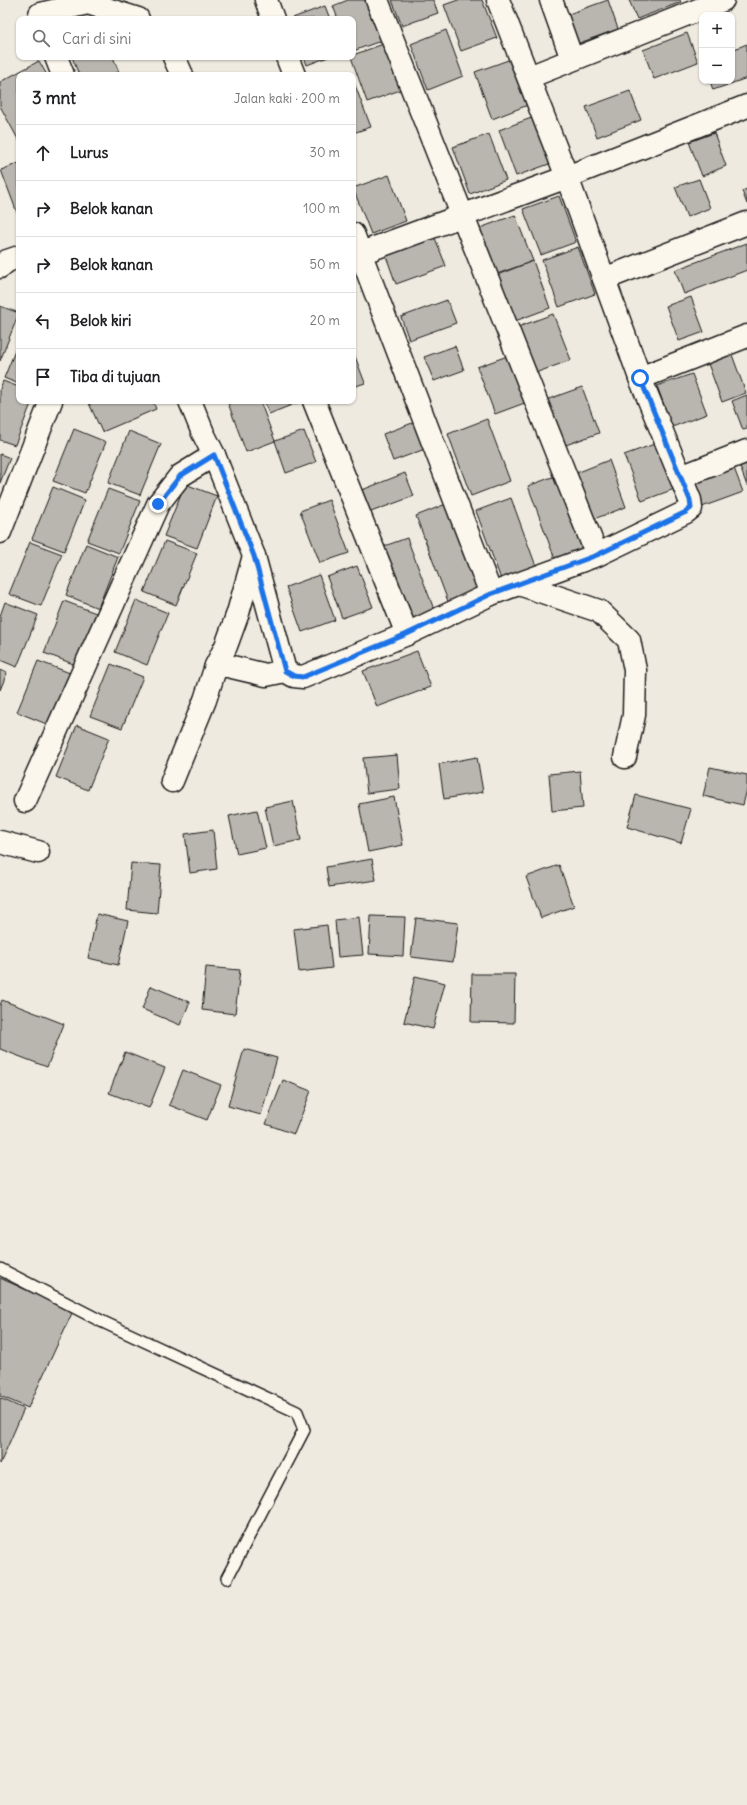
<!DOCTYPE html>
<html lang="id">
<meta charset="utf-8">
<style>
:root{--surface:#fff;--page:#f6f6f6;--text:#202124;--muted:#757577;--line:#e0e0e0}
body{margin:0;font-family:Delius,sans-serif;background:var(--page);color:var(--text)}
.controls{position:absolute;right:12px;top:12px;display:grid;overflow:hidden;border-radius:8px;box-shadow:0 1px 3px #0004}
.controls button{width:36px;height:36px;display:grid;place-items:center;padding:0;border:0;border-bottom:1px solid var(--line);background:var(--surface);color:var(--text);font:20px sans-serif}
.stop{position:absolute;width:12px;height:12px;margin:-9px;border:3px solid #1a73e8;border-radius:50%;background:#fff}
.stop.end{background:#1a73e8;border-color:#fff;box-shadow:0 1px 4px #0008}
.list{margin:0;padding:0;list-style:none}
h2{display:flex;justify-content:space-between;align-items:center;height:52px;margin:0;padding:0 16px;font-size:17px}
h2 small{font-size:13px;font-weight:400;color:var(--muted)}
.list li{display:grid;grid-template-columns:26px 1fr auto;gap:12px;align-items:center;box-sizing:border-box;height:56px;padding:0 16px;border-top:1px solid var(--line)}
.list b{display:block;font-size:15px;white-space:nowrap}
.list em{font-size:13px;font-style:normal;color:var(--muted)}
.icon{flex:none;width:22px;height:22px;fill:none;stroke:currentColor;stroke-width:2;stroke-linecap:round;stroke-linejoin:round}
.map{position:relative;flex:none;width:747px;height:1805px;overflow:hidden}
.search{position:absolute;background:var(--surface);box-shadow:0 1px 3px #0004;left:16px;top:16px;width:340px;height:44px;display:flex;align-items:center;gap:10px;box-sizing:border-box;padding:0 14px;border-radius:8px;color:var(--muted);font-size:15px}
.panel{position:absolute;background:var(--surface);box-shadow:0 1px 3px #0004;left:16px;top:72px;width:340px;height:332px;border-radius:8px}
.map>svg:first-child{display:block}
.building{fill:#b9b6af;stroke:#1c1c1c}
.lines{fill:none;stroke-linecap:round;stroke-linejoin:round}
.service-casing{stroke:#1c1c1c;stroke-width:14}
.minor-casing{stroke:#1c1c1c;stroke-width:25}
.service{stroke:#fbf7ec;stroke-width:11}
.minor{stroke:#fbf7ec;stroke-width:22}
.route{stroke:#1a73e8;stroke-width:5}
</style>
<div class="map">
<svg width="747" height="1805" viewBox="0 0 747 1805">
<rect width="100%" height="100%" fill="#eeeadf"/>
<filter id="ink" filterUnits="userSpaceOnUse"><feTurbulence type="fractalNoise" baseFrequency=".025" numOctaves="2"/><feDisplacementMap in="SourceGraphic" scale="8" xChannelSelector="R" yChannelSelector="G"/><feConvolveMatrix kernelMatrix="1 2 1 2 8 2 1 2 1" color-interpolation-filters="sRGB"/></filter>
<g filter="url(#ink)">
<g class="building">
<path d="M348 0H372L386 39 353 51V19H338L333 6Z"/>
<path d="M392 0H433L438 13 402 26Z"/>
<path d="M458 0H482L497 38 461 51 444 5Z"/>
<path d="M608 0 618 29 574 45 563 16Z"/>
<path d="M629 0H680L681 2 637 19Z"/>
<path d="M325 6 330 19H290Z"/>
<path d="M446 30 463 76 428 90 411 44Z"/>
<path d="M687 33 698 62 654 79 643 50Z"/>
<path d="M386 43 403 89 367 102 351 57H353V55Z"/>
<path d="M747 44V78L713 90 710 81H732V50Z"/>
<path d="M72 57H113L119 72 112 75H79Z"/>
<path d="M304 57H328L307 65Z"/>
<path d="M511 59 528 105 492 119 475 72Z"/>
<path d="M39 61 47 75H19V141L0 106V82Z"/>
<path d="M353 80 371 127 353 133Z"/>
<path d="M630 91 641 120 597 137 586 107Z"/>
<path d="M534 117 552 163 516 176 499 130Z"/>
<path d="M714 133 726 166 702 176 689 142Z"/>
<path d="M489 134 506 180 470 194 453 147Z"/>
<path d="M19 163V218L1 170Z"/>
<path d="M389 175 406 221 371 234 353 188Z"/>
<path d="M699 179 710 208 687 217 675 187Z"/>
<path d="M747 189V204L742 191Z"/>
<path d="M559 196 576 242 541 255 523 209Z"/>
<path d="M515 215 533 261 497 274 480 228Z"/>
<path d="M435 238 446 266 396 284 386 256Z"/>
<path d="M747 243V270L684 294 675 270Z"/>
<path d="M578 247 595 294 559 307 542 260Z"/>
<path d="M533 261 550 308 515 321 497 275Z"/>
<path d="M691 297 704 332 679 341 666 306Z"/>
<path d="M447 300 456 323 409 340 401 317Z"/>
<path d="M0 306 19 313 0 361Z"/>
<path d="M553 314 571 360 535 373 518 327Z"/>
<path d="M19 341V384L4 378Z"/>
<path d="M455 346 464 370 434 381 424 357Z"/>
<path d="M353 351 365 383 353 387Z"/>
<path d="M731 352 746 393 722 402 707 361Z"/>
<path d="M513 354 530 401 495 414 477 367Z"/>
<path d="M692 374 707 414 672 427 657 386Z"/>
<path d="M3 381 19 387V401H32L15 445 0 440V389Z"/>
<path d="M582 387 599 433 563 446 546 400Z"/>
<path d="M747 395V429L743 430 732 401Z"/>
<path d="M88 401H153L156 409 102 432Z"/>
<path d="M233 401H260L275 441 246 452 228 403Z"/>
<path d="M264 401H299V402L269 414Z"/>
<path d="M423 419 433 446 393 461 383 434Z"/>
<path d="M487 419 510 481 471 496 448 434Z"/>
<path d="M74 429 106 442 85 493 53 481Z"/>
<path d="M129 431 161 444 140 495 108 483Z"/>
<path d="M304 431 316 462 286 473 275 441Z"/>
<path d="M660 442 677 488 642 501 624 455Z"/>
<path d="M0 454 10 458 0 483Z"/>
<path d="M609 460 626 507 591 520 574 474Z"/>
<path d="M747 461V486L739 464Z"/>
<path d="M734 468 743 492 702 507 694 484Z"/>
<path d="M405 473 414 496 360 516 352 494Z"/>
<path d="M555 476 583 551 556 562 528 486Z"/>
<path d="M185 484 217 496 197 548 164 536Z"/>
<path d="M53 487 85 500 64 551 32 539Z"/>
<path d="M108 489 140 501 119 553 87 541Z"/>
<path d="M511 498 537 569 502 582 476 511Z"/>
<path d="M329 500 349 553 320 563 300 511Z"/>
<path d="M446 504 479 593 449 604 416 516Z"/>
<path d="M407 538 435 612 404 624 376 549Z"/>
<path d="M165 541 197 553 176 605 144 592Z"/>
<path d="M30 542 62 554 41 606 9 594Z"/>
<path d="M86 544 118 557 98 608 66 595Z"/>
<path d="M357 566 373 607 342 618 327 577Z"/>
<path d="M319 575 335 620 302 632 286 587Z"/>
<path d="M136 600 168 613 147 665 115 652Z"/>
<path d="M64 601 96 613 76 665 44 653Z"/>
<path d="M5 602 38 615 17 667 0 660V616Z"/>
<path d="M417 651 431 687 377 707 363 671Z"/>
<path d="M38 661 70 673 49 725 17 712Z"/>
<path d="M111 664 143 677 122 728 90 716Z"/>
<path d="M0 670 7 673 0 690Z"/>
<path d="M77 725 109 738 88 790 56 777Z"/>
<path d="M397 755 400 789 367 793 363 758Z"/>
<path d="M477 757 483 792 444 799 439 764Z"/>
<path d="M710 767 747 775V789L743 805 703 796Z"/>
<path d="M580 771 583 808 552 811 549 774Z"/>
<path d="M636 795 691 809 681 843 627 827Z"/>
<path d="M394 797 403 845 368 852 359 804Z"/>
<path d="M293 801 301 840 273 846 265 807Z"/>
<path d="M257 810 266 848 237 854 229 816Z"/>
<path d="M213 830 217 869 190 873 185 834Z"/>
<path d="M372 859 376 880 329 887 326 867Z"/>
<path d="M131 863 161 865 157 913 127 910Z"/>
<path d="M559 865 574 906 541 918 526 877Z"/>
<path d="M97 914 128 921 118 965 88 958Z"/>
<path d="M371 916 405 917 403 956 369 954Z"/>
<path d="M359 917 363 955 338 957 335 920Z"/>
<path d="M416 918 458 923 453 962 411 957Z"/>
<path d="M327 925 332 968 299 972 294 929Z"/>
<path d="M206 967 240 970 235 1014 202 1010Z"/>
<path d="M472 974H515L514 1023 471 1022Z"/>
<path d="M415 976 445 983 433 1029 404 1022Z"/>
<path d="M151 986 190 1002 180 1025 142 1009Z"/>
<path d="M2 1000 64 1024 47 1067 0 1049V1005Z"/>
<path d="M244 1049 277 1058 261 1115 228 1106Z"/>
<path d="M125 1052 165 1068 149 1108 109 1093Z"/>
<path d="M183 1070 221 1085 207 1120 169 1105Z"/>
<path d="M283 1080 311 1091 294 1134 266 1124Z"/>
<path d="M0 1278 73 1311 28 1408 0 1396Z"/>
<path d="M0 1398 24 1409 0 1464Z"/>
</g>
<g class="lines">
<defs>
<path id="service" d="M0 1269 103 1322 297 1412 304 1430 227 1578"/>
<g id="minor">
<path d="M266 0 273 19"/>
<path d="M377 0 597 555"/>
<path d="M551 0 572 59"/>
<path d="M40 14 88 3 138 19"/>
<path d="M56 57 63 75"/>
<path d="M174 57 182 75"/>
<path d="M287 57 294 75"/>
<path d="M529 77 723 0"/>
<path d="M353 234 491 594"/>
<path d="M353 256 567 177 747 106"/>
<path d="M0 267 7 261 19 257"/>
<path d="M604 279 747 223"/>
<path d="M640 378 747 336"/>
<path d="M314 401 407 634"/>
<path d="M681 477 747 451"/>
<path d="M0 532 51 401"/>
<path d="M254 556 285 671 294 676 303 677 407 634 491 594 597 555 686 512 691 508 690 500 640 378 567 177 498 0"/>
<path d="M519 584 599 611 629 640 635 670 634 715 625 757"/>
<path d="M216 666H228L266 675 285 671"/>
<path d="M172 781 205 700 216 666 226 646 238 613 254 556 214 455 203 433 190 401"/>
<path d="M25 801 158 504 180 476 214 455"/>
<path d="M0 842 38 852"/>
</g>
</defs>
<use href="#service" class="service-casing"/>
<use href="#minor" class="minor-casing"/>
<use href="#service" class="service"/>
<use href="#minor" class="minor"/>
</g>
</g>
<g class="lines" filter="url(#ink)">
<path class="route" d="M158 504 180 476 214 455 254 556 285 671 294 676 303 677 407 634 491 594 597 555 686 512 691 508 690 500 640 378"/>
</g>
</svg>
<div class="controls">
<button>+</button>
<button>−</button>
</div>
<div class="stop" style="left:640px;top:378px"></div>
<div class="stop end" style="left:158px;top:504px"></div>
<div class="search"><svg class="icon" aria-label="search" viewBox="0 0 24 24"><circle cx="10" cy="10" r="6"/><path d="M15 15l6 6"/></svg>Cari di sini</div>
<section class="panel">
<h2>3 mnt<small>Jalan kaki · 200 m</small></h2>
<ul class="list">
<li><svg class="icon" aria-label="ahead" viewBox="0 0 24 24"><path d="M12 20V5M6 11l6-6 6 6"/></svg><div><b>Lurus</b></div><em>30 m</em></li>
<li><svg class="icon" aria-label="right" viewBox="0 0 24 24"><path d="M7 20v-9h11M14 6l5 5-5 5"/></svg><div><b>Belok kanan</b></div><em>100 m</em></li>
<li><svg class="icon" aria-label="right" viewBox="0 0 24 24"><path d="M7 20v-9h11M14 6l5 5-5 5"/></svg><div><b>Belok kanan</b></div><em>50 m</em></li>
<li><svg class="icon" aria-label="left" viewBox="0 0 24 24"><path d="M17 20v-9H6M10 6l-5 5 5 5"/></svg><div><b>Belok kiri</b></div><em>20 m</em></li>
<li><svg class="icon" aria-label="arrive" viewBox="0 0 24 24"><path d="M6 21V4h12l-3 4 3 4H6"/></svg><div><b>Tiba di tujuan</b></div></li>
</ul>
</section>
</div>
